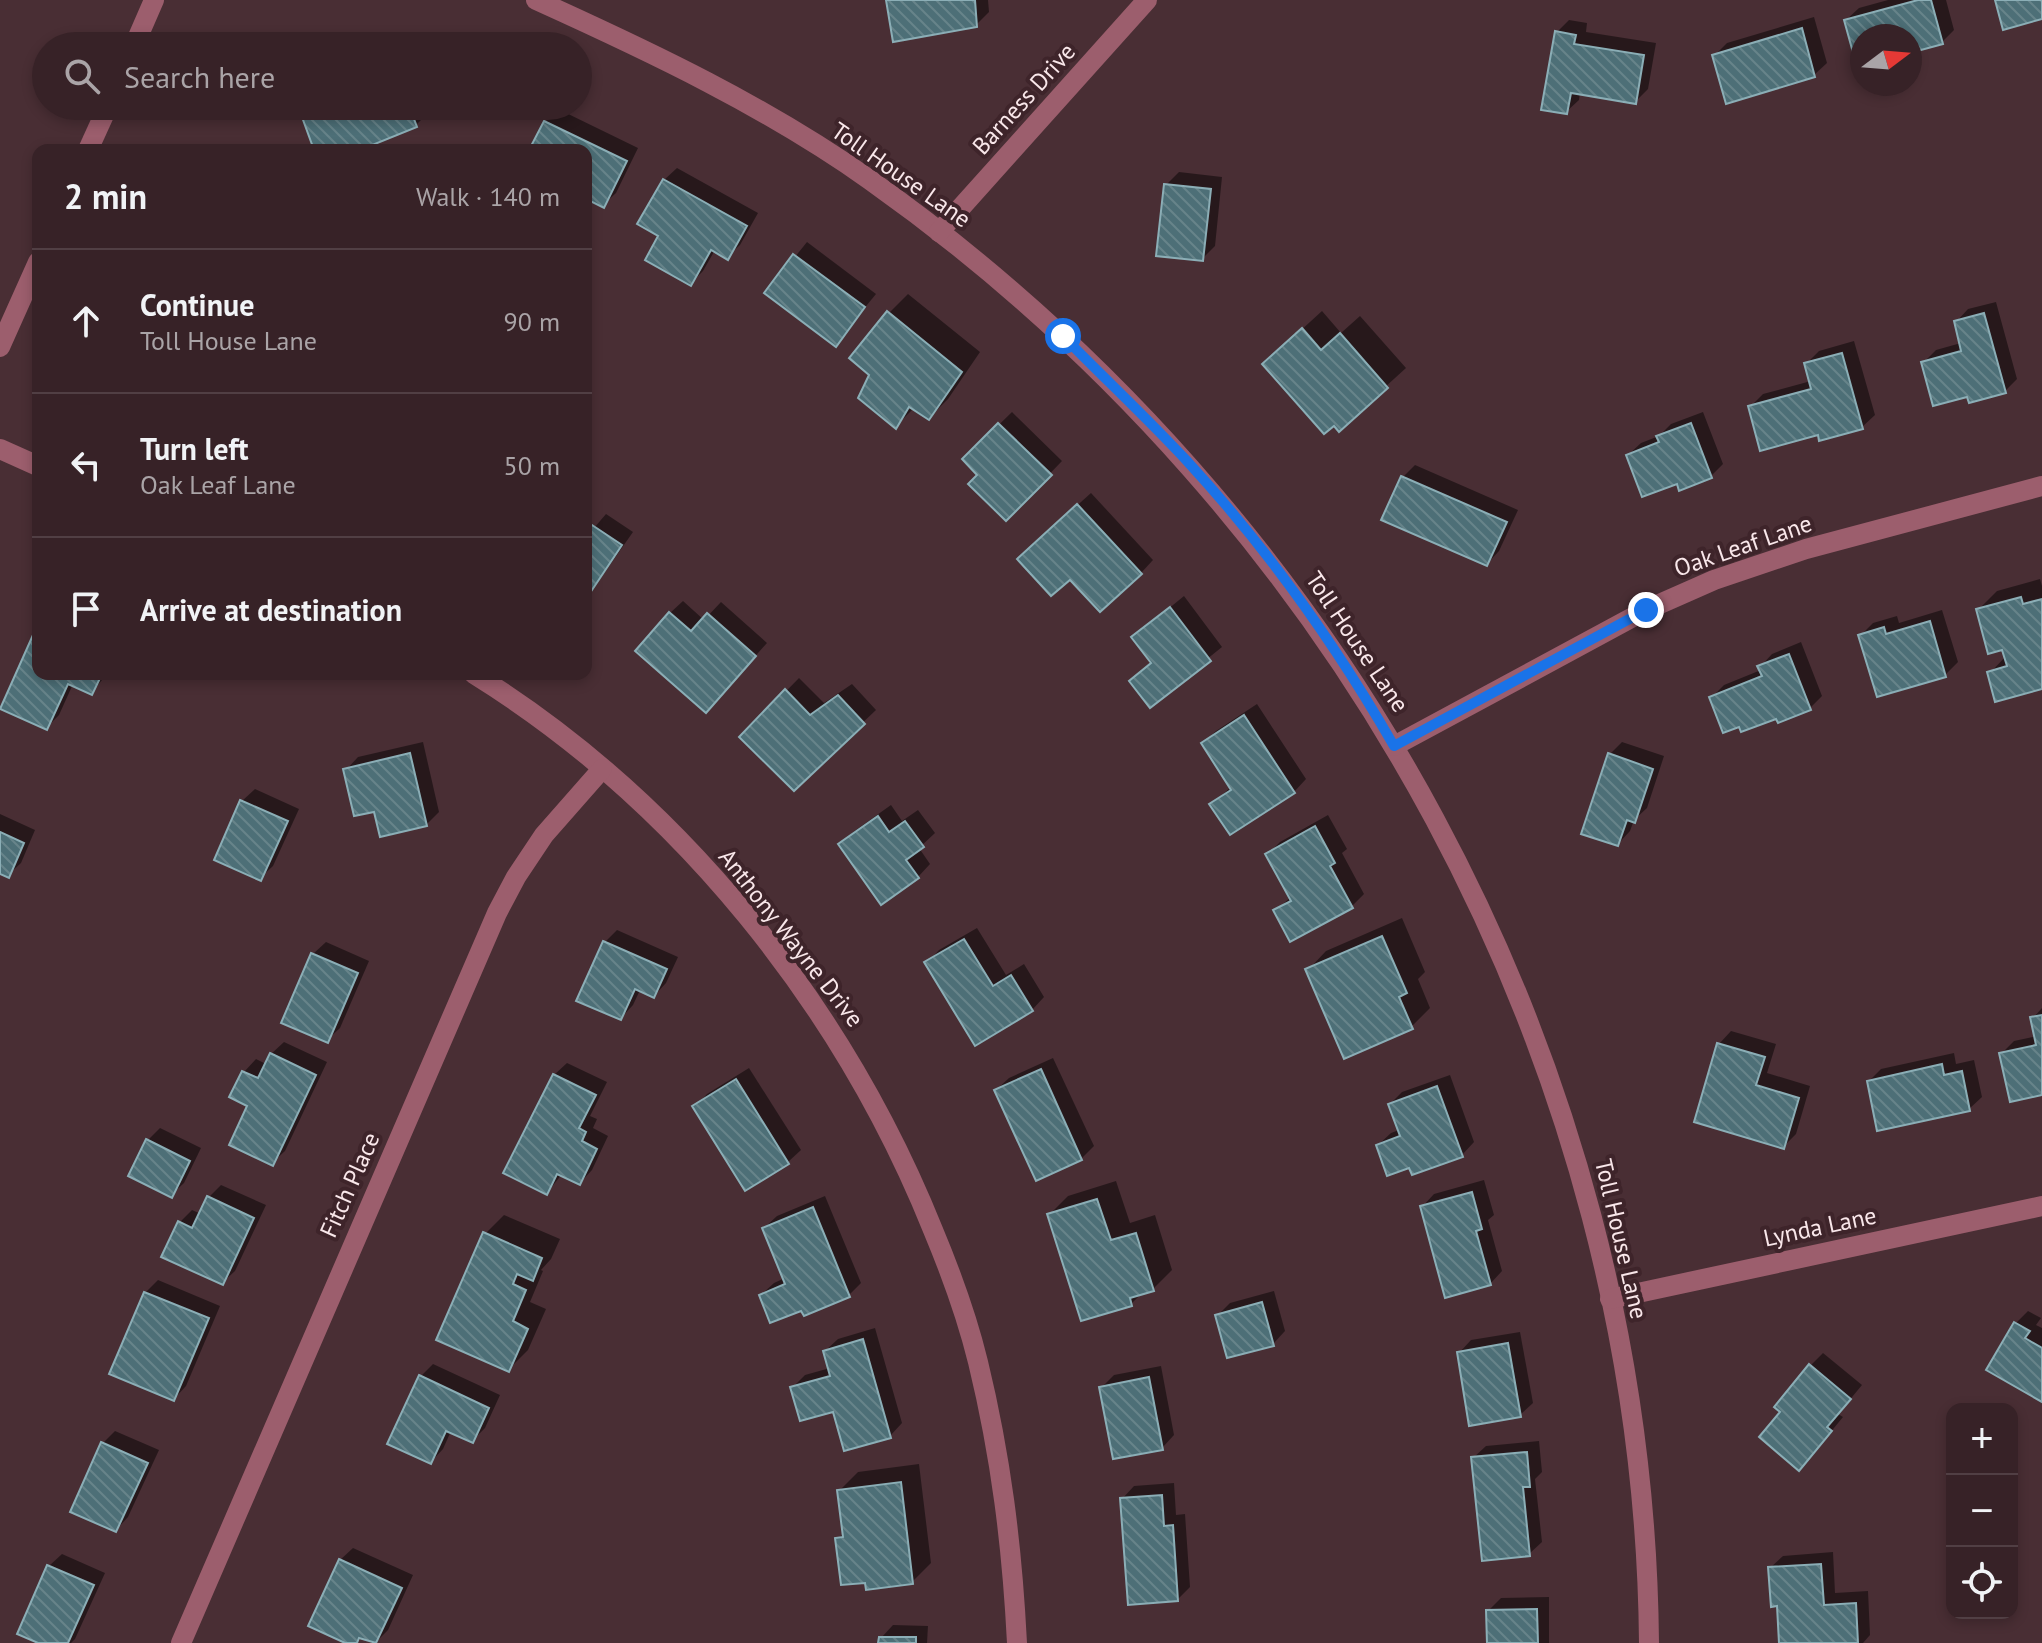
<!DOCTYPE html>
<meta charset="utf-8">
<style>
:root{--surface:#372227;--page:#3e2a2f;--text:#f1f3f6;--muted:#aaa4a7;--line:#513f44}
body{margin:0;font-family:"PT Sans",sans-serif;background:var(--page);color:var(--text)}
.controls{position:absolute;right:24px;bottom:24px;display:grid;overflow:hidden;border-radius:16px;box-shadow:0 4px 12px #0003}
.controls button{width:72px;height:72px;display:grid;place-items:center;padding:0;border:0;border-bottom:2px solid var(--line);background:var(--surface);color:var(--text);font:40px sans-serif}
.compass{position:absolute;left:1850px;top:24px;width:72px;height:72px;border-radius:50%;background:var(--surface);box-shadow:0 4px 12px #0003;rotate:74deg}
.stop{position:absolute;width:24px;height:24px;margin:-18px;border:6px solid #1a73e8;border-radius:50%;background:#fff}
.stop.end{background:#1a73e8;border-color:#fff;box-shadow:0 2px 8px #0008}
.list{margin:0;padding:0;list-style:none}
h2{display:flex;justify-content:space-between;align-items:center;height:104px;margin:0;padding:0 32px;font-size:34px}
h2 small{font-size:26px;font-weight:400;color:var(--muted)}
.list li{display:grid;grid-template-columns:52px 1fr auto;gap:24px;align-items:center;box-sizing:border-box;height:144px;padding:0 32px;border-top:2px solid var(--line)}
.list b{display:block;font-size:30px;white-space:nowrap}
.list p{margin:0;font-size:26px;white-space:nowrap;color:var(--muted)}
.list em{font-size:26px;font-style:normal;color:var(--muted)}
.icon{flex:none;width:44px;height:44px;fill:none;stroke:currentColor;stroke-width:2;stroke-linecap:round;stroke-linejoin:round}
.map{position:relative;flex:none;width:2042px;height:1643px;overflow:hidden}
.search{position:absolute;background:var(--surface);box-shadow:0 4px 12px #0003;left:32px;top:32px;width:560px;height:88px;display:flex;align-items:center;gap:20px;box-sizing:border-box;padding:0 28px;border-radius:44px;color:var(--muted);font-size:30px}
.panel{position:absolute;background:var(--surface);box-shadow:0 4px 12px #0003;left:32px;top:144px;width:560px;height:536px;border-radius:16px}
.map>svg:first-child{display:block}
.shadow{fill:#0007}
.building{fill:url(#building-back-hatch);stroke:#8baeb6;stroke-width:2}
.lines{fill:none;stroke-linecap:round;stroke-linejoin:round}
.minor{stroke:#9c5e6d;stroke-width:20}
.route{stroke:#1a73e8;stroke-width:10}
.labels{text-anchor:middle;stroke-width:8;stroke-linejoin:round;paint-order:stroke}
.street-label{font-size:24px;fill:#f9e7ea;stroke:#3e242a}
</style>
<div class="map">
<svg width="2042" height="1643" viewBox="0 0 2042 1643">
<defs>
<pattern id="building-back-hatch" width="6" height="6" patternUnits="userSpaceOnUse" patternTransform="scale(2)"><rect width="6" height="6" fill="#4d6f77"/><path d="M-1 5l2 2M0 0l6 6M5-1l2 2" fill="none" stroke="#67848a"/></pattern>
</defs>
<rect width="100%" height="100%" fill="#492e34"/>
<g class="shadow">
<path d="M888 0H988L989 12 976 25Z"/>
<path d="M1888 0H1946L1954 30 1942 42 1910 51V36H1862V64L1846 20 1859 8Z"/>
<path d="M1814 17 1827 63 1814 75 1714 56 1727 43Z"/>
<path d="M1569 20 1587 23 1586 32 1656 43 1648 89 1635 102 1580 92 1579 100 1566 112 1557 32Z"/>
<path d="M300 106H425L428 113 416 125 354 150H316Z"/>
<path d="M558 109 638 148 616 193 603 205 586 197V150H531L545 122Z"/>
<path d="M677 168 758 213 740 245 727 257 715 250 703 271 690 284 661 236 664 180Z"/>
<path d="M1179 172 1222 177 1215 246 1202 259 1166 185Z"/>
<path d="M807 242 876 294 835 344 766 293Z"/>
<path d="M908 294 980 352 948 399 929 418 914 408 896 426 872 375 889 313Z"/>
<path d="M1996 302 2017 379 2005 391 1968 394 1923 363 1936 350 1961 343 1956 322 1968 309Z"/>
<path d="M1322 311 1341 333 1360 316 1406 368 1339 429 1264 364Z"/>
<path d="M1854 341 1875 415 1862 427 1819 433 1750 407 1763 394 1811 381 1807 363 1819 351Z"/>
<path d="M1012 412 1062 461 1006 519 980 475 964 459Z"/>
<path d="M1703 412 1723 464 1710 477 1678 482 1628 455 1641 443 1659 436 1671 424Z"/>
<path d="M1415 465 1518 510 1499 551 1487 564 1403 477Z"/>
<path d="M1091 493 1153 560 1141 573 1070 577 1032 546Z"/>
<path d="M606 514 633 532 586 599V534L588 535Z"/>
<path d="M2040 579 2042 586V687L1990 673 2006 656 1978 610 1997 591Z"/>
<path d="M1184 596 1222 647 1150 705 1131 681 1153 662 1134 637Z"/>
<path d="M683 601 704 620 721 602 767 643 718 698 670 613Z"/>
<path d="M1942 610 1958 662 1945 675 1860 636 1873 623 1897 616 1899 623Z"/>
<path d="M38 628V674H99L97 680H101L104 674H107L92 692 73 684 59 715 47 727 3 708Z"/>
<path d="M1801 642 1822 696 1810 708 1777 716 1711 698 1724 685 1761 670 1760 667 1772 654Z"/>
<path d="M799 678 824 703 852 684 876 710 794 788 741 737Z"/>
<path d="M1257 704 1306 779 1294 792 1212 804 1231 787 1203 743 1216 731Z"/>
<path d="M423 742 439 812 426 825 346 770 358 757Z"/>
<path d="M1622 742 1664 756 1647 808 1634 820 1630 831 1618 844 1610 754Z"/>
<path d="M255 789 299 809 273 866 260 878 242 801Z"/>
<path d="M891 805 902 821 918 810 935 833 919 848 930 864 918 877 841 844 853 832Z"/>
<path d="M0 814 35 830 21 863 8 875 0 872Z"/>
<path d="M1328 815 1347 849 1342 853 1364 894 1352 906 1275 911 1291 897 1268 854 1280 842Z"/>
<path d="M1402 918 1425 972 1418 979 1430 1008 1411 1027 1308 970 1326 951Z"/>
<path d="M977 928 1006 975 1024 964 1044 997 1032 1010 927 963 939 950Z"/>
<path d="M617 930 678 957 666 983 654 996 640 990 633 1005 621 1018 605 942Z"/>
<path d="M326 942 369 961 340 1028 327 1040 313 954Z"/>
<path d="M2042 1008V1093L2001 1054 2014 1041 2037 1036 2033 1018Z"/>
<path d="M1731 1031 1776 1044 1767 1073 1810 1086 1796 1134 1784 1146 1719 1044Z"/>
<path d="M284 1042 327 1062 285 1151 272 1163 250 1105 244 1072 256 1059 266 1064 271 1054Z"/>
<path d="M1954 1053 1956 1064 1974 1060 1982 1097 1969 1109 1869 1081 1881 1069Z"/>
<path d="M1053 1058 1094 1146 1081 1159 996 1090 1009 1078Z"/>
<path d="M567 1063 607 1082 590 1116 597 1119 593 1128 608 1136 592 1170 580 1183 562 1174 547 1193 554 1075Z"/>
<path d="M749 1068 801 1150 788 1162 746 1189 695 1107 707 1094Z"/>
<path d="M1450 1075 1474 1142 1462 1155 1410 1165 1378 1145 1391 1133 1399 1130 1390 1104 1402 1092Z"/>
<path d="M160 1128 201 1148 184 1183 171 1195 148 1140Z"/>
<path d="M1484 1180 1494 1215 1488 1220 1502 1271 1490 1284 1422 1207 1434 1194Z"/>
<path d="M1116 1181 1130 1223 1155 1215 1172 1270 1153 1289 1142 1293 1131 1304 1049 1215 1068 1196Z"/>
<path d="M221 1185 266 1205 235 1271 222 1283 180 1222 192 1210 201 1214 209 1197Z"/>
<path d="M825 1196 861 1283 849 1295 802 1308 761 1295 774 1283 785 1278 764 1228 777 1216Z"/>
<path d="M504 1215 560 1239 551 1259 541 1270 543 1271 530 1302 546 1309 528 1350 509 1369 485 1234Z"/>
<path d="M158 1280 220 1306 186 1386 174 1399 145 1293Z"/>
<path d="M1274 1291 1285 1331 1273 1344 1217 1316 1230 1303Z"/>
<path d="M2028 1311 2041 1318 2036 1325 2042 1328V1400L2016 1323Z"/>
<path d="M875 1328 902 1423 890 1436 792 1388 805 1375 830 1368 825 1351 838 1339Z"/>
<path d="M1520 1332 1533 1403 1520 1415 1459 1353 1471 1340Z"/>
<path d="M1823 1353 1862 1385 1838 1414 1843 1417 1811 1456 1783 1412 1811 1365Z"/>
<path d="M433 1364 500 1395 485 1428 472 1441 451 1431 443 1449 431 1462 421 1376Z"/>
<path d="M1161 1366 1174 1435 1162 1448 1102 1387 1114 1375Z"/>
<path d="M115 1431 159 1450 128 1517 116 1530 103 1443Z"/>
<path d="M1539 1441 1542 1472 1535 1479 1542 1542 1529 1554 1473 1458 1486 1446Z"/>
<path d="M919 1464 931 1563 912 1582 867 1580 838 1539 844 1532 839 1491 858 1472Z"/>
<path d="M1174 1483 1176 1515 1185 1514 1190 1587 1178 1599 1122 1499 1134 1486Z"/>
<path d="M353 1548 413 1575 388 1630 375 1643 362 1637 356 1643H350L340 1560Z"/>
<path d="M1833 1552 1835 1593 1868 1591 1870 1635 1863 1643H1781L1779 1604 1770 1568 1783 1556Z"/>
<path d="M62 1554 105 1573 75 1639 71 1643H43L49 1566Z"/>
<path d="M1549 1597V1643H1489L1488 1611 1501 1598Z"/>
<path d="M893 1625 928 1626 927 1643H880L881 1638Z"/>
</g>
<g class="building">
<path d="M886 0H975L977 27 893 42Z"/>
<path d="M1918 0H1931L1943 44 1910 53V36H1862V66L1857 67 1844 20Z"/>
<path d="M1995 0H2042V19L2003 30Z"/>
<path d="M1802 28 1815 77 1726 104 1712 55Z"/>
<path d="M1555 31 1576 35 1574 44 1644 55 1636 104 1571 93 1567 114 1541 110Z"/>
<path d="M298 106H409L417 127 360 150H314Z"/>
<path d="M544 121 627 161 604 208 586 199V150H529Z"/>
<path d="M663 179 747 226 728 260 711 250 691 286 645 260 658 236 637 224Z"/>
<path d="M1164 184 1211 189 1203 261 1156 256Z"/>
<path d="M793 254 865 307 836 347 764 293Z"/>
<path d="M887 311 962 372 929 420 909 407 896 429 858 398 869 375 849 358Z"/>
<path d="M1984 313 2006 393 1969 403 1967 397 1933 406 1921 362 1961 351 1954 321Z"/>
<path d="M1302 328 1321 350 1340 333 1388 388 1339 432 1334 426 1324 434 1262 364Z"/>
<path d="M1842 353 1863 429 1819 441 1818 435 1760 451 1748 406 1811 389 1804 363Z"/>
<path d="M998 423 1052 475 1006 521 968 484 977 475 962 459Z"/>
<path d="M1691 423 1712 478 1679 491 1677 484 1642 497 1626 455 1659 442 1656 436Z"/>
<path d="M1401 476 1507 522 1487 566 1381 520Z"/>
<path d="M1077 504 1142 574 1100 612 1070 580 1051 596 1017 559Z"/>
<path d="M592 525 622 545 586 599V534Z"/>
<path d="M2021 597 2023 604 2042 599V689L1995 702 1987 672 2007 666 2002 650 1988 654 1976 609Z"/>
<path d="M1170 607 1211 661 1150 708 1129 681 1151 663 1131 637Z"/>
<path d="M669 612 691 631 707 613 756 656 706 713 635 651Z"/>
<path d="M1930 621 1946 677 1877 697 1858 635 1884 627 1886 634Z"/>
<path d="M37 626 38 674H102L92 695 68 684 47 730 0 709Z"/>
<path d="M1789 654 1811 710 1778 723 1776 719 1741 732 1739 727 1723 733 1709 697 1762 676 1757 666Z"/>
<path d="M785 689 810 715 838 695 865 724 794 791 739 737Z"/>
<path d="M1244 715 1295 793 1230 835 1209 804 1231 790 1201 743Z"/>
<path d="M410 753 427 826 380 837 374 812 354 816 343 769Z"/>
<path d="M1608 753 1653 769 1635 823 1627 820 1618 846 1581 834Z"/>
<path d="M240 800 288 821 261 881 214 860Z"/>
<path d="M878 816 889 832 905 821 924 847 906 860 919 878 881 905 838 844Z"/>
<path d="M1315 826 1335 863 1330 866 1353 908 1290 942 1273 910 1291 901 1265 854Z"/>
<path d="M0 832 24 843 9 878 0 874Z"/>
<path d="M1382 936 1407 993 1399 997 1413 1029 1344 1059 1305 969Z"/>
<path d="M964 939 993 986 1011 975 1033 1011 975 1046 924 962Z"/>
<path d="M603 941 667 969 654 998 635 989 621 1020 576 1001Z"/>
<path d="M311 953 358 973 328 1043 281 1023Z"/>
<path d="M2042 1015V1095L2010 1102 1999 1053 2036 1045 2030 1017Z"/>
<path d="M1717 1043 1765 1057 1756 1085 1799 1098 1784 1149 1694 1122Z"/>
<path d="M270 1053 316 1075 273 1166 229 1145 247 1106 229 1097 242 1071 258 1078Z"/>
<path d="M1942 1064 1944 1075 1962 1071 1970 1111 1877 1131 1867 1081Z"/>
<path d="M1041 1069 1082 1160 1036 1181 994 1090Z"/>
<path d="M553 1074 596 1095 579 1128 586 1132 582 1141 597 1149 580 1185 557 1174 547 1195 503 1173Z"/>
<path d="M736 1079 789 1164 745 1191 692 1106Z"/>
<path d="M1437 1086 1463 1157 1412 1175 1409 1168 1387 1176 1376 1145 1400 1136 1388 1104Z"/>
<path d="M146 1139 190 1161 172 1198 128 1176Z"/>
<path d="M1472 1192 1482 1229 1476 1231 1491 1285 1445 1298 1420 1206Z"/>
<path d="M207 1196 254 1218 223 1285 161 1257 178 1221 192 1228Z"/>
<path d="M1097 1199 1111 1240 1136 1233 1154 1291 1130 1298 1132 1306 1081 1321 1047 1214Z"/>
<path d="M813 1207 850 1297 804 1316 801 1311 770 1323 759 1295 785 1284 762 1228Z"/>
<path d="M483 1232 542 1258 533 1281 517 1274 513 1284 526 1290 513 1321 528 1329 509 1372 436 1340Z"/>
<path d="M144 1292 209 1318 174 1401 109 1374Z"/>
<path d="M1262 1302 1274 1346 1227 1358 1215 1315Z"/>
<path d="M2014 1322 2030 1331 2025 1338 2042 1348V1402L1986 1370Z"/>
<path d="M863 1339 891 1438 844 1451 833 1412 800 1421 790 1387 830 1376 823 1351Z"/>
<path d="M1508 1343 1521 1417 1469 1426 1457 1352Z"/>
<path d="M1809 1364 1851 1399 1827 1427 1832 1431 1799 1471 1759 1437 1780 1412 1774 1407Z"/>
<path d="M419 1375 489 1408 473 1443 446 1431 431 1464 387 1444Z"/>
<path d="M1149 1377 1163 1450 1113 1459 1099 1387Z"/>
<path d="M101 1442 148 1463 116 1532 70 1512Z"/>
<path d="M1527 1452 1530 1487H1523L1530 1556 1482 1561 1471 1457Z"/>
<path d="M901 1482 913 1584 866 1590 865 1583 841 1585 835 1538 843 1537 837 1490Z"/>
<path d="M1162 1495 1164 1526 1173 1525 1178 1601 1128 1605 1120 1498Z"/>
<path d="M339 1559 402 1588 376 1643 359 1638 357 1643H345L308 1626Z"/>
<path d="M1821 1564 1824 1605 1856 1603 1858 1643H1779L1777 1606 1771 1607 1768 1567Z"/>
<path d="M47 1565 94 1585 68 1643H38L17 1634Z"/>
<path d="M1537 1609 1538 1643H1487L1486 1610Z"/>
<path d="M879 1637H916V1643H878Z"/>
</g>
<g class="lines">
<g class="minor">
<path d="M536 0C651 52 767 107 870 180 1342 514 1644 1062 1649 1643"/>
<path d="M134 46 154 0"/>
<path d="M88 150 108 106"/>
<path d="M939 232 1147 0"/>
<path d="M0 347 38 262"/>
<path d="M0 449 38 466"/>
<path d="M474 674C680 802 843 1006 933 1230 951 1273 967 1317 978 1362 1001 1457 1012 1545 1017 1643"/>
<path d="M1394 746 1646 610 1714 580 1806 549 2042 486"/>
<path d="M1610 1299 2042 1206"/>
<path d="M181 1643 497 913 516 877 544 835 602 769"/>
</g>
</g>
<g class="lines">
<path class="route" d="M1063 336C1104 378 1147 418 1187 461 1266 547 1336 645 1394 746L1646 610"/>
</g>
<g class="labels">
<g class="street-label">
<text transform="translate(1024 99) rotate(-48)" y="8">Barness Drive</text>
<text transform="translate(901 175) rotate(35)" y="8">Toll House Lane</text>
<text transform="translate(1743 546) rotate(-19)" y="8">Oak Leaf Lane</text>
<text transform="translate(1357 642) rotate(56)" y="8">Toll House Lane</text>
<text transform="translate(791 938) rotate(52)" y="8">Anthony Wayne Drive</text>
<text transform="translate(350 1185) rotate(-66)" y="8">Fitch Place</text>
<text transform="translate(1820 1227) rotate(-12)" y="8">Lynda Lane</text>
<text transform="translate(1621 1239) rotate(77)" y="8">Toll House Lane</text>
</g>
</g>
</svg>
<div class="controls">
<button>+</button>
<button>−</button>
<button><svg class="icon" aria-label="locate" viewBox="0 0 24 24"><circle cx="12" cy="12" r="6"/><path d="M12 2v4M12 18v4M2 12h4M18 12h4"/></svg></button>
</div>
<svg class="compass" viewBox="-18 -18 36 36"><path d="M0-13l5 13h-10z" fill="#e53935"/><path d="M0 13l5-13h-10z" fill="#aaa4a7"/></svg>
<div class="stop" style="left:1063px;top:336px"></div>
<div class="stop end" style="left:1646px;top:610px"></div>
<div class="search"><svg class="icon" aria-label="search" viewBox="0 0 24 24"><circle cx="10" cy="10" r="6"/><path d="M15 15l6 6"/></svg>Search here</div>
<section class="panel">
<h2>2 min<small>Walk · 140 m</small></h2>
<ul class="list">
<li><svg class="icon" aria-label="ahead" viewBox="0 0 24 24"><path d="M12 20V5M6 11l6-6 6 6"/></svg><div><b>Continue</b><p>Toll House Lane</p></div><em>90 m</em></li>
<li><svg class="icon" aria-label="left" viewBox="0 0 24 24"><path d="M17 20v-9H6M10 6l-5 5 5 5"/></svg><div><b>Turn left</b><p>Oak Leaf Lane</p></div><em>50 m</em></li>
<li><svg class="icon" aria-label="arrive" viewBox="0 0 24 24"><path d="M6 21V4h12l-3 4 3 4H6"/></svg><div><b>Arrive at destination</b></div></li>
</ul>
</section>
</div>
